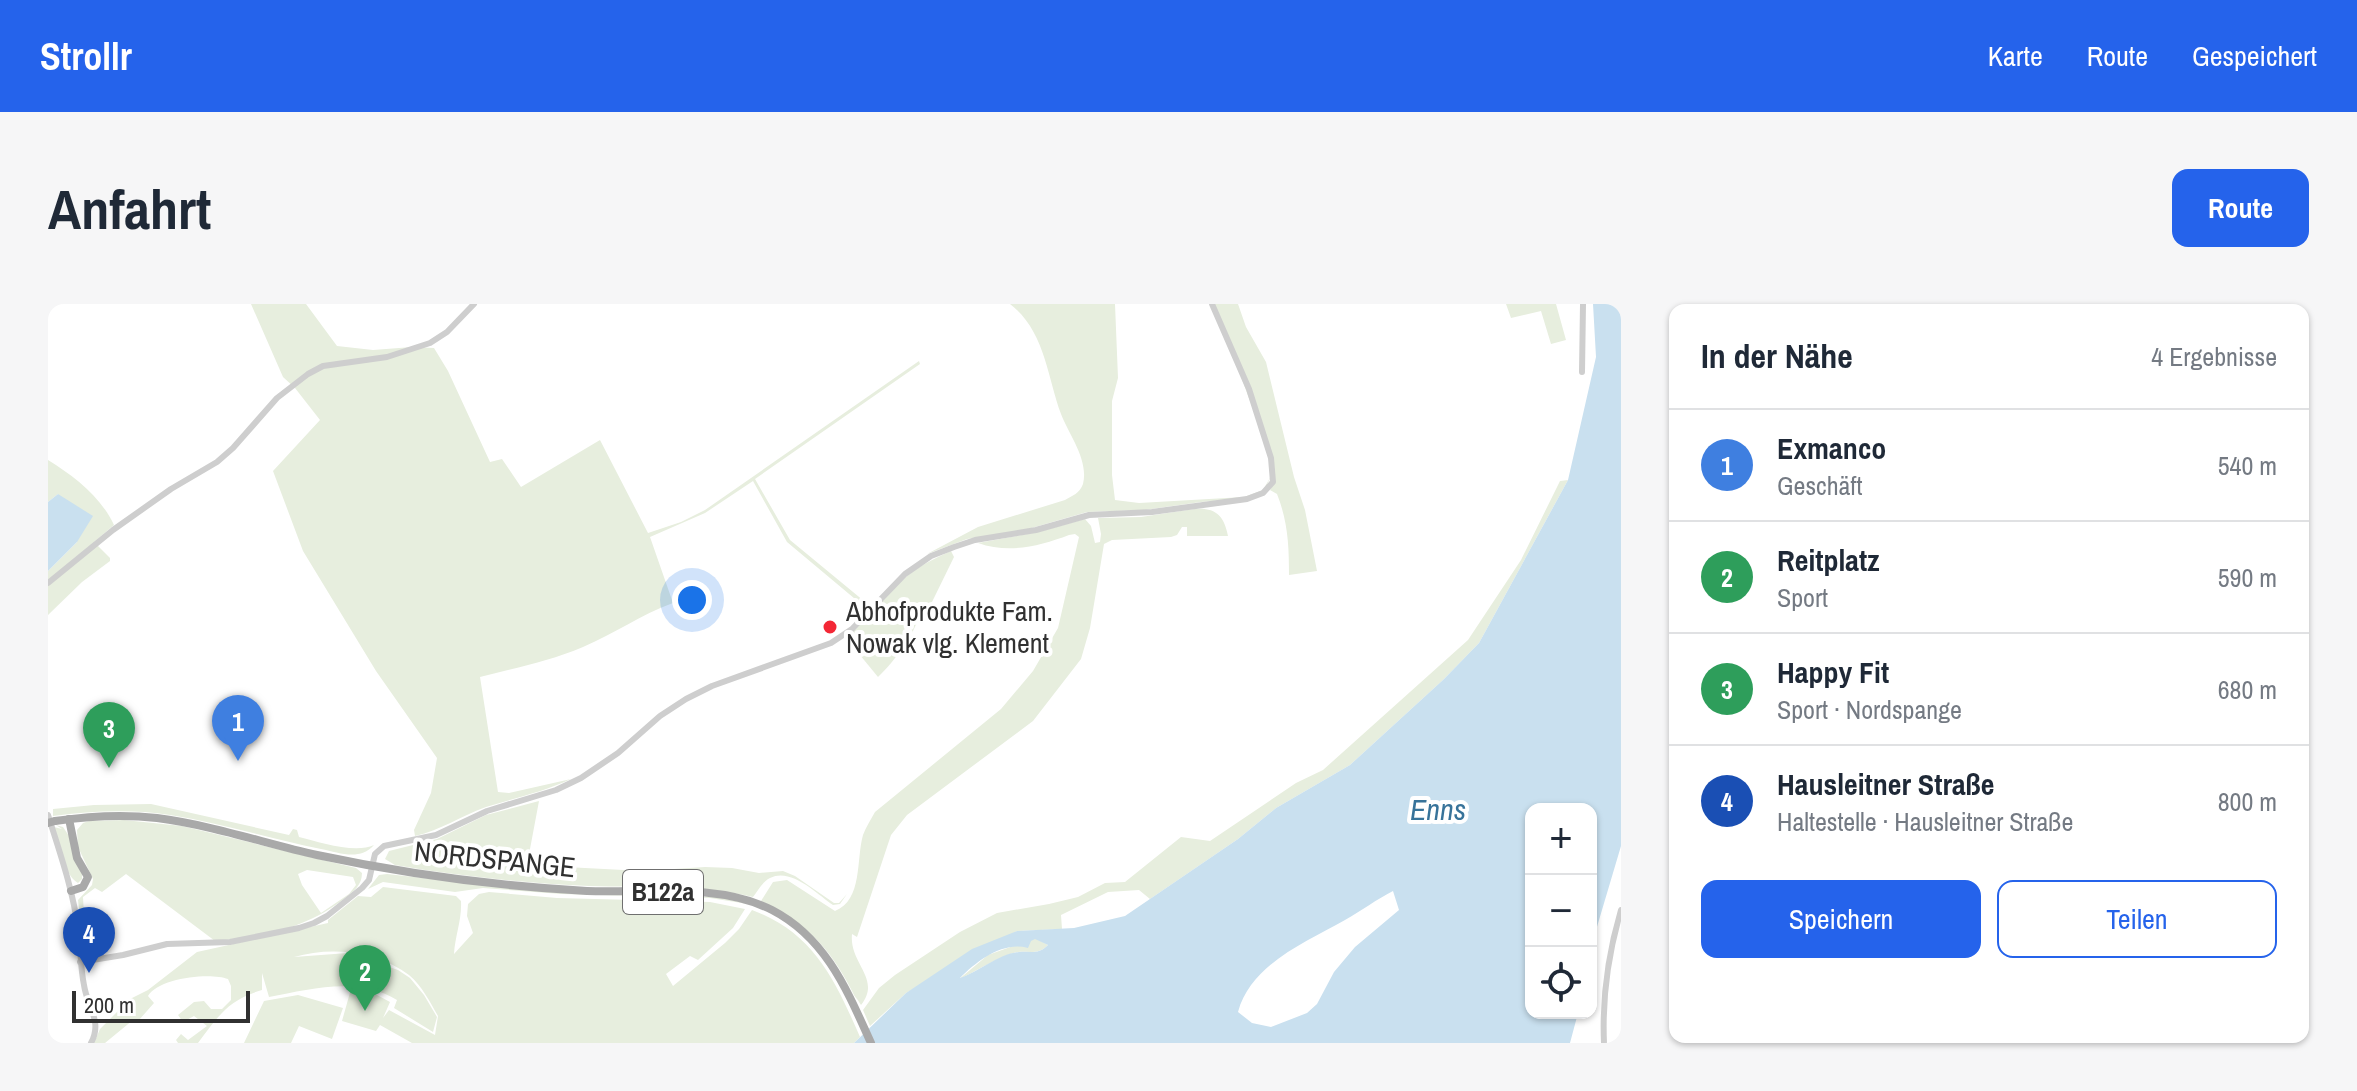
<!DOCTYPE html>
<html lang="de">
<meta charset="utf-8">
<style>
:root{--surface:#fff;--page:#f6f6f7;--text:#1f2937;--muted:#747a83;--line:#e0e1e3;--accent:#2563eb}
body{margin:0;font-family:"Archivo Narrow",sans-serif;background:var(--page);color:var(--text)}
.controls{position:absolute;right:24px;bottom:24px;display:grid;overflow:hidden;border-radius:16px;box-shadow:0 2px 6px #0004}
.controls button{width:72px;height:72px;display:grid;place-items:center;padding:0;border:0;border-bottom:2px solid var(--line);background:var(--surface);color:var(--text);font:40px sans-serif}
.scale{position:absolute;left:24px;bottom:20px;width:178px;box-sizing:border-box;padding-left:8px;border:4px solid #313131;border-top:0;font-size:22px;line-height:28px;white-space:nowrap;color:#313131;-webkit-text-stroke:6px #fff;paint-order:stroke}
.you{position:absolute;left:644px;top:296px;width:28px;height:28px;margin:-20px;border:6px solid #fff;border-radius:50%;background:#1a73e8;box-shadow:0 0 0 12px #1a73e833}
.badge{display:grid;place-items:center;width:52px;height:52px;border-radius:50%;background:var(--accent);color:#fff;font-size:26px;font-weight:700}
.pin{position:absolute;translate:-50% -66px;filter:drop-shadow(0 2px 4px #0008)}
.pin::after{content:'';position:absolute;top:42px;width:28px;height:24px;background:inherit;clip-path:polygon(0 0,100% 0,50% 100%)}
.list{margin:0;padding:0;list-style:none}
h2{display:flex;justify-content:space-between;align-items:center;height:104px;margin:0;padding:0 32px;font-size:34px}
h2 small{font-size:26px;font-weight:400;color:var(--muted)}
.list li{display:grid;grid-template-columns:52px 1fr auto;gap:24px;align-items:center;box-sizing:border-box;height:112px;padding:0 32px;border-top:2px solid var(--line)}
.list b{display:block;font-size:30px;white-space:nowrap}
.list p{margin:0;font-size:26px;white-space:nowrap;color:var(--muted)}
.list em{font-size:26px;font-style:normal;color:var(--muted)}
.actions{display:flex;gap:16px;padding:24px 32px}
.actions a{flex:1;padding:18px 0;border:2px solid var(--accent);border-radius:16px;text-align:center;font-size:28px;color:var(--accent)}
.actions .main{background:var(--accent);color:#fff}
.icon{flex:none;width:44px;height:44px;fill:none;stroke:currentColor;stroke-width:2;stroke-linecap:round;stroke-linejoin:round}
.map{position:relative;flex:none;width:1573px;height:739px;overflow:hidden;border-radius:16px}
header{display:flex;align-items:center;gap:48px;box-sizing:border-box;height:112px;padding:0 40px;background:var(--accent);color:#fff}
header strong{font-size:38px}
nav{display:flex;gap:44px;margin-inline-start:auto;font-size:28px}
.intro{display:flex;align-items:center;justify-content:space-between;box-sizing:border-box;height:192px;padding:0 48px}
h1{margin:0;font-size:56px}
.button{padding:20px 36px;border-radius:16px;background:var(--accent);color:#fff;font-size:28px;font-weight:700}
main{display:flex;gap:48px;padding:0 48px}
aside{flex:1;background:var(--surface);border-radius:16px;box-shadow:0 2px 6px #0004}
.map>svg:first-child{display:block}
.green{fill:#e7eede;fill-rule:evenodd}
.water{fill:#c9e0ef;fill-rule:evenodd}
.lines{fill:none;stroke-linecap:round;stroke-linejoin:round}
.minor{stroke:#cecece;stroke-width:6}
.major{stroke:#a9a9a9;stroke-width:8}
.major-bridge{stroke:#a9a9a9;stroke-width:8}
.poi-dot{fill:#f32735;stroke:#fff;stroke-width:3}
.labels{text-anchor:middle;stroke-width:8;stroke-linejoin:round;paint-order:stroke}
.shield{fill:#fff;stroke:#6f6f6f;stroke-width:2}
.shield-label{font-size:26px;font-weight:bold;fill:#313131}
.poi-label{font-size:28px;fill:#313131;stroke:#fff;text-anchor:start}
.street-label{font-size:28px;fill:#313131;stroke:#fff}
.water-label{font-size:30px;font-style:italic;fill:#37739a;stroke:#fff}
</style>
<header>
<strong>Strollr</strong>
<nav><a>Karte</a><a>Route</a><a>Gespeichert</a></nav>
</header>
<div class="intro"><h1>Anfahrt</h1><a class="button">Route</a></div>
<main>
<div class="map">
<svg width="1573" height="739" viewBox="0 0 1573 739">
<rect width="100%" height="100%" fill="#fff"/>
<g class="green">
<path d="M203 0H258L289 42 325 46 364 43 386 44 400 67 442 158 454 155 473 183 552 136 600 229 633 218 657 206 871 57 872 60 707 175 742 236 822 302 819 305 739 238 705 177 657 209 602 233 625 299C592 311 566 330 535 343 502 357 467 364 432 373L450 488 461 489 523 475C495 488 467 494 438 503 413 512 393 526 367 532L366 526 383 489 389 454 328 367 255 247 225 167 272 116 247 84 235 73Z"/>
<path d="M962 0H1067L1070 74 1064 97V171L1067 196 1091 199 1196 193 1215 186 1223 172 1217 185 1208 191 1189 195 1153 198 1096 206 1039 208 980 225 919 235 879 250 930 223 1017 196C1024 192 1032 189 1035 180 1041 156 1021 131 1013 110 999 72 997 27 962 0Z"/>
<path d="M1166 0H1190L1198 23 1218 58 1246 173 1257 206 1269 267 1241 271C1241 242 1240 218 1229 190L1222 186 1226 179 1225 159Z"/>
<path d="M1458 0H1508L1518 36 1503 40 1493 7 1463 14Z"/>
<path d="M0 156C26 172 53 193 66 221L46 238 62 254V257L34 278 0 311V267L29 238 10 190 0 198Z"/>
<path d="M1520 176 1431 339 1396 375 1302 461 1228 504 1190 535 1102 595 1091 586 1060 588 1013 611 1014 625 969 627 858 689 822 722 815 706 831 684 847 671 912 628 949 609 1001 600 1030 593 1057 579 1077 578 1133 533 1162 537 1248 479 1275 466 1420 336 1473 256 1512 177Z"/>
<path d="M1146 205C1167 203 1176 211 1180 232H1139V223H1134L1129 231 1123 233 1064 236 1056 240 1042 324 1033 355 985 417 859 511 843 531 809 633 804 630C801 660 834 674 813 701 809 694 807 694 804 687 781 642 757 619 713 597L725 578 739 576 787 607C815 596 808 555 815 531 818 523 823 515 827 508L953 405 985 367 1010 324 1031 233 1027 230 1021 231C992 242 961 250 930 239L990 228 1037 215 1043 222 1047 239 1052 238 1053 230 1050 214 1093 213Z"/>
<path d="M903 247 906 253 884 298C873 305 869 320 863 331 853 346 843 361 830 373L798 334C820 315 836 291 858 273 871 262 887 254 903 247Z"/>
<path d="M491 497 479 561 595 567 657 563 684 564 711 569 735 567 747 572 786 599H791L799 590 792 600 785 601C769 590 743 563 722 574 714 578 710 587 705 593 652 580 596 584 541 582 475 579 411 572 347 561L337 555 341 547 389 535 438 511Z"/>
<path d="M103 500 241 531 245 525 249 526 251 533C271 538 307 550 326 541 312 557 292 549 273 545 223 535 173 519 122 511 83 505 44 507 5 512V505L46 501Z"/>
<path d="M76 516 134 522 308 564 314 569C314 581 306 587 297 594 260 624 214 633 167 637L78 570 54 588 47 584 35 593 38 649 52 648 41 653 36 646 30 596 44 581 45 575 30 543 29 526 35 519 41 517ZM259 566 305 573 308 581 301 590 273 609 254 581 250 570Z"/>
<path d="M8 521 15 523 21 532 34 569V575L30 579C15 570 12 540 6 523L14 525Z"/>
<path d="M339 570 481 586 670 593 700 600 662 594 513 590 435 584 407 588 335 578 320 585 331 571Z"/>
<path d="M335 583 408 592 413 597C414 616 407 632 406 650L425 629 419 612 420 600 431 590 441 588 509 594 662 598 697 605 685 624 650 656 642 652 618 670 625 682 677 639 691 625 704 606C766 629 787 676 812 733L806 739H364L332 721 328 727 294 717 303 685 329 691 342 698 335 714 341 706 387 731 390 712C382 698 374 682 361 671 330 647 283 642 246 653L300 649 350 666 362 674 376 691 389 713 385 728 346 704 349 696C310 672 263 685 221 693L214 669V686C180 696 171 711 150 739H130L128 736 133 730 140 736 159 722 146 712 135 718 130 711 146 698 156 697 163 705H174L183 696V682L180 675C162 668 110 674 100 692L106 699 91 716H85L57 739H46L52 725 82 695 100 686 149 648 280 619V616L310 592 323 593Z"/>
<path d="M987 634 1000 641C990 651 982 647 970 648 955 650 925 669 910 676L940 651Z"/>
<path d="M250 691 295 704 284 735 251 722 243 739H196L216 697Z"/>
</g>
<g class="water">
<path d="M1545 0H1573V542L1543 643V505H1483V709H1530L1522 739H806L858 689 924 645 969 627 1026 624 1077 612 1190 535 1228 504 1302 461 1396 375 1431 339 1520 176 1548 53ZM1345 587 1351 606 1307 643 1286 668 1269 700 1259 709 1223 723 1204 719 1190 708C1203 660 1258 638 1297 616 1313 607 1329 595 1345 587ZM987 635 1000 641C990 651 983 647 971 648 950 650 931 668 912 674 929 657 955 637 980 644L983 637Z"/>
<path d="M10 190 45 212 29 238 0 267V198Z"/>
</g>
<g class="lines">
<g class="minor">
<path d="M1534 68 1535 0"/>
<path d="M0 279 65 226 123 185 169 158 185 144 229 94 260 70 275 62 339 53 382 39 399 28 426 0"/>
<path d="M0 511C12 549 25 586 30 625 33 643 32 662 36 681 39 703 55 717 43 739"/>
<path d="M32 658 75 651 119 640 182 638 251 624 266 619 279 612 314 584 321 576 327 550 336 542 388 531 439 507 508 486 533 474 570 449 612 412 638 395 664 382 783 339 804 325 857 270 883 252 906 243 927 236 988 226 1041 211 1104 208 1199 195 1215 189 1225 178 1223 154 1201 85 1164 0"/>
<path d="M1556 739C1554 693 1560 650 1573 606"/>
</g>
<g class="major">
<path d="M21 515 29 554 40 573 35 583 23 587"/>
<path d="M7 517C41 512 75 510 109 514 163 521 216 539 269 551 358 570 448 582 539 587 598 589 671 579 724 606 778 634 799 686 823 739"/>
</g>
<path class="major-bridge" d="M0 519 7 517"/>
</g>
<circle class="poi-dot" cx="782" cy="323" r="8"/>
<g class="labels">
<rect class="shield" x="575" y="566" width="80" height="44" rx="6"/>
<g class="shield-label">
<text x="615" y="597">B122a</text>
</g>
<g class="poi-label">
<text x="798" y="317">Abhofprodukte Fam.<tspan x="798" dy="32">Nowak vlg. Klement</tspan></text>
</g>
<g class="street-label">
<text transform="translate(447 555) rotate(6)" y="10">NORDSPANGE</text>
</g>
<g class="water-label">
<text x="1390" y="516">Enns</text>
</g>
</g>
</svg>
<div class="controls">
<button>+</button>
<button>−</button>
<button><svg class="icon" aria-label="locate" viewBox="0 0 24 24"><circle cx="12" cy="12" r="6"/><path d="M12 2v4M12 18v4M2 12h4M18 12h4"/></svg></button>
</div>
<div class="scale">200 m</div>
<div class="you"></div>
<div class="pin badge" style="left:190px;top:457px;background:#3f7fe0">1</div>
<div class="pin badge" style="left:317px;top:707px;background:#2e9e5b">2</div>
<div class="pin badge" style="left:61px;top:464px;background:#2e9e5b">3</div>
<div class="pin badge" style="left:41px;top:669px;background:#1a4fb4">4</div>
</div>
<aside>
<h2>In der Nähe<small>4 Ergebnisse</small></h2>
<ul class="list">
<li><span class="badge" style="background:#3f7fe0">1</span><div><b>Exmanco</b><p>Geschäft</p></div><em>540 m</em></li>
<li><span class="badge" style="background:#2e9e5b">2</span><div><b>Reitplatz</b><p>Sport</p></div><em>590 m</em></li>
<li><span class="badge" style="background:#2e9e5b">3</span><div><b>Happy Fit</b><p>Sport · Nordspange</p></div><em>680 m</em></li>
<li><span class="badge" style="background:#1a4fb4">4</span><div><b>Hausleitner Straße</b><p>Haltestelle · Hausleitner Straße</p></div><em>800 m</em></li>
</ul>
<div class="actions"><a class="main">Speichern</a><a>Teilen</a></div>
</aside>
</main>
